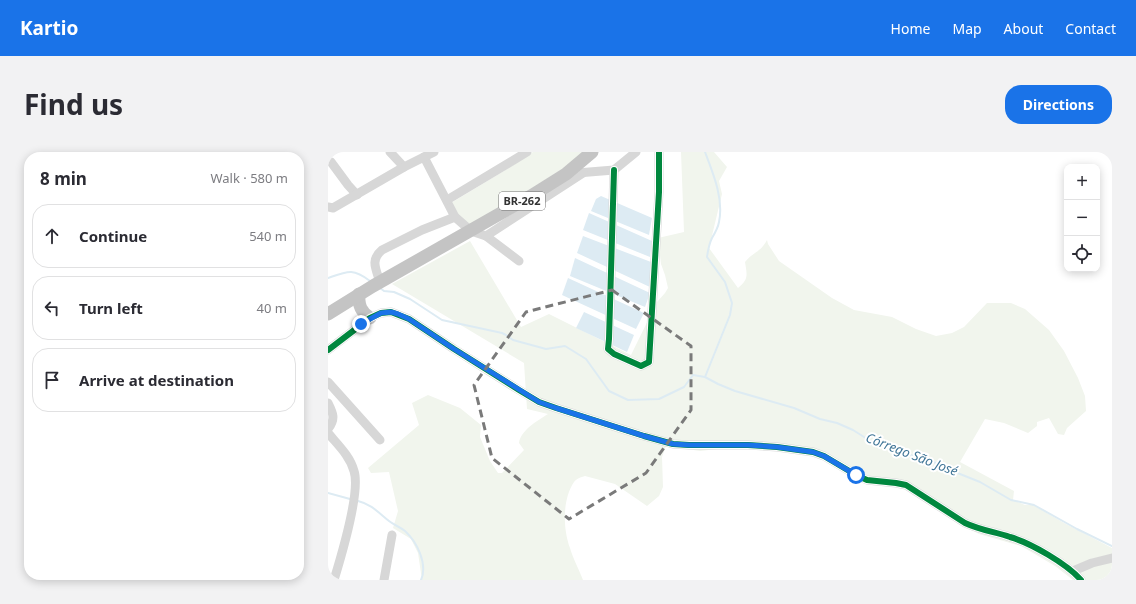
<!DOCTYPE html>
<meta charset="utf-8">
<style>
:root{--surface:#fff;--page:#f2f2f3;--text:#2b2b33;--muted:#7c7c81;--line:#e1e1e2;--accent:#1a73e8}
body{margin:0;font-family:"Noto Sans",sans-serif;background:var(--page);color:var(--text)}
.controls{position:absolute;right:12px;top:12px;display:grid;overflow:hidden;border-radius:8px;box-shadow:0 2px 10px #0003}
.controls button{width:36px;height:36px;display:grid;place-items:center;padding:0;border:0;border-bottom:1px solid var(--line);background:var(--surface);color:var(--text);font:20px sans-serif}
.stop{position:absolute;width:12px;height:12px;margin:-9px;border:3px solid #1a73e8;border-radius:50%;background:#fff}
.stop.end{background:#1a73e8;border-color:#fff;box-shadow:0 1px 4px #0008}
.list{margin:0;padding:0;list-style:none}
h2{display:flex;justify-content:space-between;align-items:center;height:52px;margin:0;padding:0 16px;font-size:17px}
h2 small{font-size:13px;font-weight:400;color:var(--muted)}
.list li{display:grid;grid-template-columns:26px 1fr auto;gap:12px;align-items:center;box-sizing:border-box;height:64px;margin:0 8px 8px;padding:0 8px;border:1px solid var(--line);border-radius:16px}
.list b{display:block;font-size:15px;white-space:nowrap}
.list em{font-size:13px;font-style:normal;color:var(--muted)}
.icon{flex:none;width:22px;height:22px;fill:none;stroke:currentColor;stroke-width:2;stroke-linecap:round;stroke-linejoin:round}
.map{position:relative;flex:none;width:784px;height:428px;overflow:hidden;border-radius:16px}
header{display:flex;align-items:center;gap:24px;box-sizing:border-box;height:56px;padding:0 20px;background:var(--accent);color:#fff}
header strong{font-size:19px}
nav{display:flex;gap:22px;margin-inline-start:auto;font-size:14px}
.intro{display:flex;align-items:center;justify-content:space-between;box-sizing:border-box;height:96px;padding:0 24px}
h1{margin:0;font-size:28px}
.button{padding:10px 18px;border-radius:16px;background:var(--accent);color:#fff;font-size:14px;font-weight:700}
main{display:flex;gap:24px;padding:0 24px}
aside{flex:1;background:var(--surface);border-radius:16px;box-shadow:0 2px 10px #0003}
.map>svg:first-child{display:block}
.green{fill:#f1f5ed}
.water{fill:#ddebf3}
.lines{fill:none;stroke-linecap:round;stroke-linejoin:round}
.stream{stroke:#ddebf3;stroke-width:2}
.minor{stroke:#d7d7d7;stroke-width:9}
.highway{stroke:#c4c4c4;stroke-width:13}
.cycleway-casing{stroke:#fff;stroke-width:8}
.cycleway{stroke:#00873e;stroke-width:6}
.route{stroke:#1a73e8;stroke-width:5}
.marked{fill:none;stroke:#7a7a7a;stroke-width:3;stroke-dasharray:8 5;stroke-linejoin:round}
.labels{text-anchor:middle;stroke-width:4;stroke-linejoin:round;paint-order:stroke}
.shield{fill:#fff;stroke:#707070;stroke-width:1}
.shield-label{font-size:11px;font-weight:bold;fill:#333}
.water-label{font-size:13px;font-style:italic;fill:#3f7597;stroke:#fff}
</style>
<header>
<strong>Kartio</strong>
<nav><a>Home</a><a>Map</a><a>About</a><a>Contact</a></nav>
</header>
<div class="intro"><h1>Find us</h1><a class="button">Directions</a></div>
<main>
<aside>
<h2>8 min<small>Walk · 580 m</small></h2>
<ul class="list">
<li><svg class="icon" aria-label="ahead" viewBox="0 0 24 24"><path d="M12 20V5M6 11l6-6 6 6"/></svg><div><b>Continue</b></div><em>540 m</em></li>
<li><svg class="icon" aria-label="left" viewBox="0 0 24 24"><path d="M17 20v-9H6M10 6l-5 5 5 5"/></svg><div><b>Turn left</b></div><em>40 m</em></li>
<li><svg class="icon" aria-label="arrive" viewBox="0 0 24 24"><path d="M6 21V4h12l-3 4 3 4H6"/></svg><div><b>Arrive at destination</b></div></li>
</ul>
</aside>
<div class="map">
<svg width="784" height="428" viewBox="0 0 784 428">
<rect width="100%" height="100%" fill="#fff"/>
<g class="green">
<path d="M205 0H261L144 74 132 65 123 51 176 19Z"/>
<path d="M353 0H386L399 15 391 29 394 42 381 96 410 136C421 127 419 123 417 110 425 100 432 101 439 88L440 92 451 109 504 146 526 158 564 165 588 177 608 184 624 181 636 175 659 151H683L697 157 721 178 736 199 750 226 757 244 758 259 739 276 736 283 730 282 721 266 709 270V274L700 281 676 271 657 267 632 310 686 339 685 348 697 353H705L736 371 784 396V428H745L727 414 693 394 651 382 628 370 587 340 558 332 485 299 425 293 372 299 338 294 334 305 335 335 331 344 319 354 287 332 257 324C253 325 248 327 246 330 234 348 235 377 242 396 245 407 251 417 255 428H94L90 401 83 387 65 376 70 359 61 320 43 321 40 316 91 273 84 251 100 243 132 256 153 273 152 285 162 309 170 321H174L196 298 191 291C193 278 209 269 220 262L199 257 196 211 64 132 142 89 193 175 221 162 303 203 329 150 337 141 340 136 337 123 333 112 330 86 356 80Z"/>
</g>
<g class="water">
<path d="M273 44 324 66 321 83 263 59 268 47Z"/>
<path d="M261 61 324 89 322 105 255 78Z"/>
<path d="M255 84 323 110 324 136 249 101Z"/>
<path d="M247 106 322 141 317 155 242 124Z"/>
<path d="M240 126 316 161 308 177 234 143Z"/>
<path d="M256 160 306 183 299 200 248 176Z"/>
</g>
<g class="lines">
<g class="stream">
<path d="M377 0C385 21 396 47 391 70 390 76 387 81 384 86 381 92 380 98 379 105L397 130 404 151 402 163 377 225"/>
<path d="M0 126C20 119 25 116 42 129"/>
<path d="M52 136 56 139 66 140 82 147 114 168 174 181 178 183 185 188 218 197 237 194 258 207 281 239 300 248 331 247 356 235 365 223 377 225 390 232 407 239 466 256 492 267 509 271 525 278 544 290 573 301 600 307 617 316 652 330 683 348 706 353 749 377 784 394"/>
<path d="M0 341 22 347"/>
<path d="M30 349C43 352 51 361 61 369 66 373 72 375 77 379 89 390 100 412 93 428"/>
</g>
<g class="minor">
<path d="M62 0 76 15"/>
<path d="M96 5 127 65 143 79 158 84 191 109"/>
<path d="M3 10 20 33 29 43"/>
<path d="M286 18 281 187 280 197 286 202 313 214 321 210 331 40V0"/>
<path d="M249 21 286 18 308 0"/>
<path d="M119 48 199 0"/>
<path d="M0 55 5 56 76 15 106 0"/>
<path d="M158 84 255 21"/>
<path d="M52 130C48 117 42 108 54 98L94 78 127 65"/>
<path d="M0 198 42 166 53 161 63 160 81 167 126 197 191 238 211 250 228 256 316 284 345 292 361 293H420L449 295 485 300 496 304 528 323 539 328 568 331 578 333 637 371C652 378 667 380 682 385 703 391 739 412 753 428"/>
<path d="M0 230 52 288"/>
<path d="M0 251C5 261 8 267 0 277"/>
<path d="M0 281C10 293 22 304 26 319 33 340 13 405 6 428"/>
<path d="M745 419 764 411 784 406"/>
<path d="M56 428 64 383"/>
</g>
<g class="highway">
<path d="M31 142C30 153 33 160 42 166"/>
<path d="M0 162 45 134 203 44 238 22 264 0"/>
</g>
<defs>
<g id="cycleway">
<path d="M286 18 281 187 280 197 286 202 313 214 321 210 331 40V0"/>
<path d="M0 198 42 166 53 161 63 160 81 167 126 197 191 238 211 250 228 256 316 284 345 292 361 293H420L449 295 485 300 496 304 528 323 539 328 568 331 578 333 637 371C652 378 667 380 682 385 703 391 739 412 753 428"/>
</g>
</defs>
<use href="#cycleway" class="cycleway-casing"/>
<use href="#cycleway" class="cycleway"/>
</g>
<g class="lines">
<path class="route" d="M33 172 53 161 63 160 70 162 81 167 126 197 211 250 228 256 316 284 345 292 361 293H420L449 295 485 300 496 304 528 323"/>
</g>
<path class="marked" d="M284 138 363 194V258L318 321 241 367 164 306 146 233 198 160Z"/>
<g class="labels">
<rect class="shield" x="171" y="40" width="46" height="18" rx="3"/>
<g class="shield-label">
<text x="194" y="53">BR-262</text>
</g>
<g class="water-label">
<text transform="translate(584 302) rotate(21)" y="5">Córrego São José</text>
</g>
</g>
</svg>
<div class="controls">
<button>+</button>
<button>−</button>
<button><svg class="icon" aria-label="locate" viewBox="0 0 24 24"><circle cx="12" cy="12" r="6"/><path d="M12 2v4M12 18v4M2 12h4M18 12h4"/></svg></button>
</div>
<div class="stop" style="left:528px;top:323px"></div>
<div class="stop end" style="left:33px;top:172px"></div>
</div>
</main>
